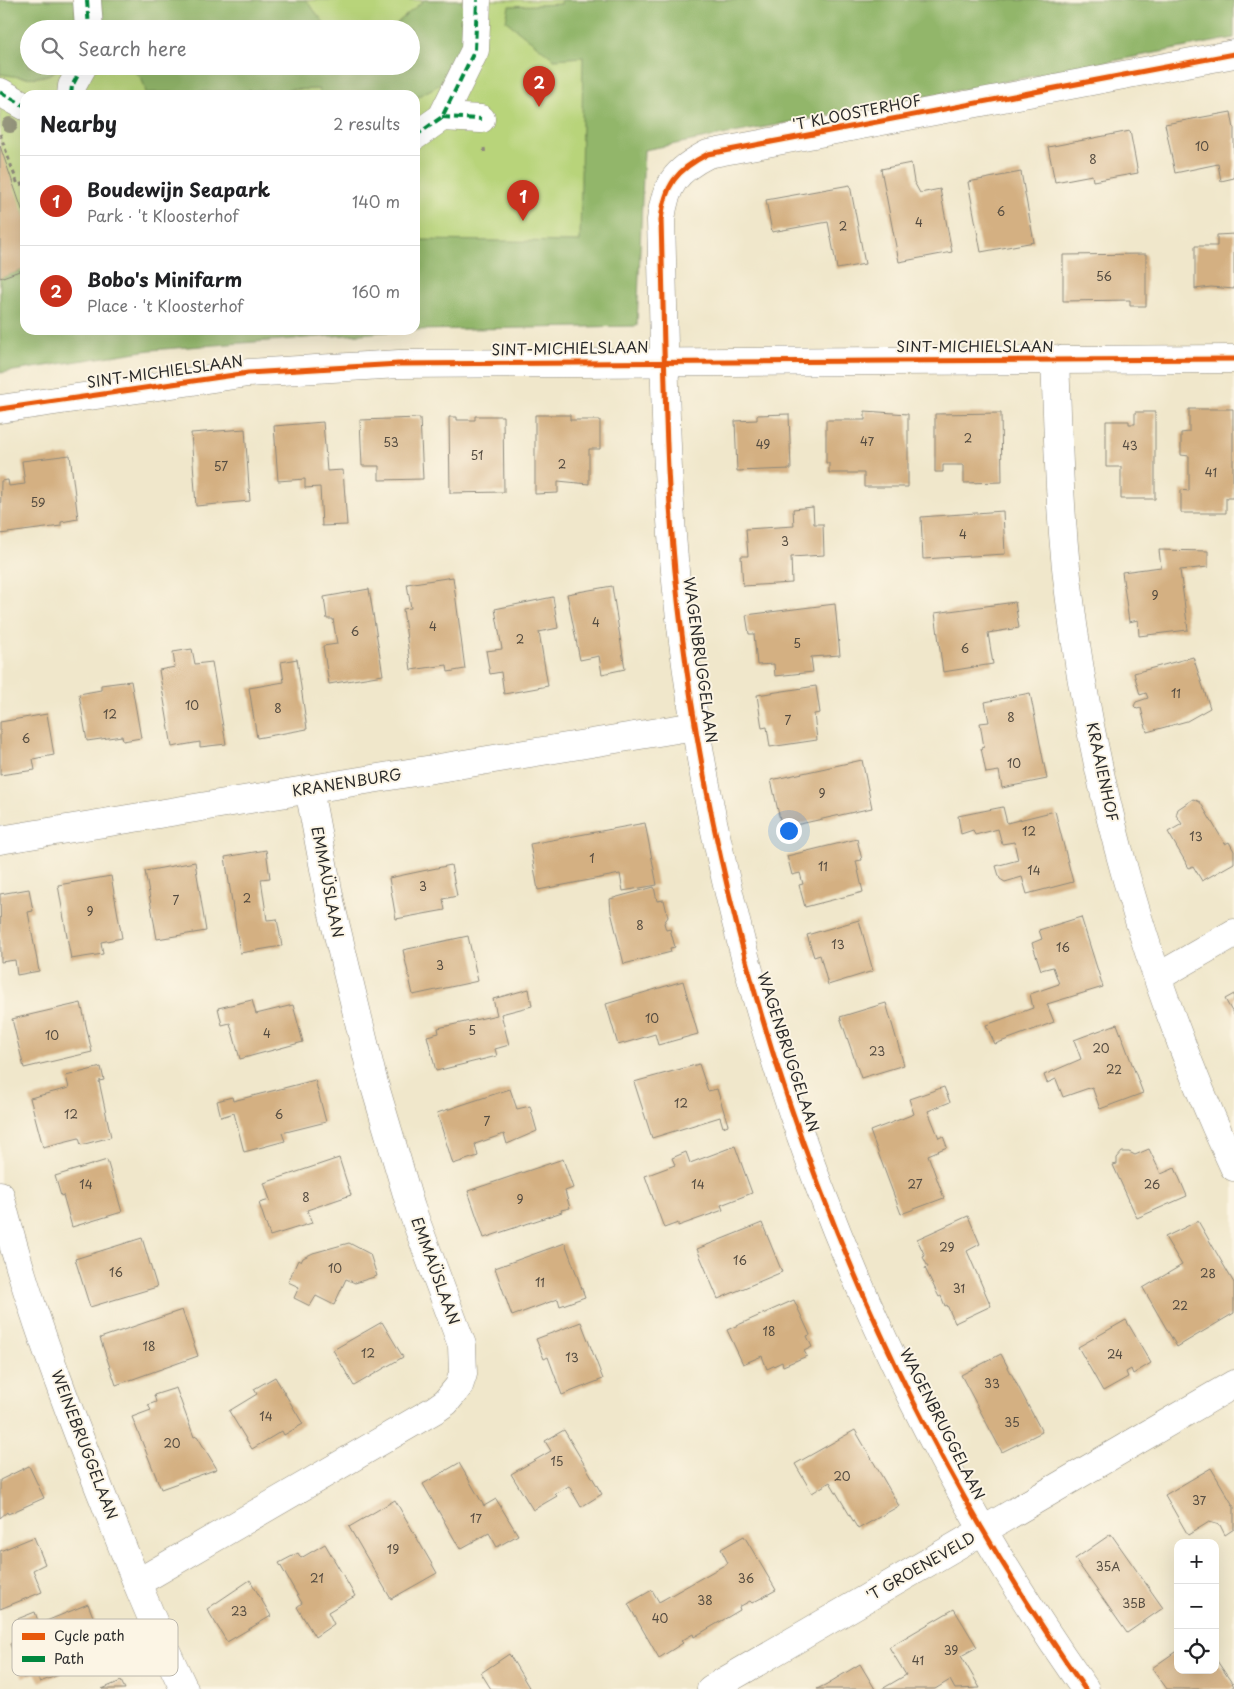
<!DOCTYPE html>
<meta charset="utf-8">
<style>
:root{--surface:#fff;--page:#f2f2f2;--text:#202124;--muted:#757577;--line:#e0e0e0;--accent:#c8321e}
body{margin:0;font-family:"Playpen Sans",sans-serif;background:var(--page);color:var(--text)}
.controls{position:absolute;right:15px;bottom:15px;display:grid;overflow:hidden;border-radius:10px;box-shadow:0 5px 20px #0002}
.controls button{width:45px;height:45px;display:grid;place-items:center;padding:0;border:0;border-bottom:1px solid var(--line);background:var(--surface);color:var(--text);font:25px sans-serif}
.you{position:absolute;left:788px;top:830px;width:18px;height:18px;margin:-12px;border:4px solid #fff;border-radius:50%;background:#1a73e8;box-shadow:0 0 0 8px #1a73e833}
.badge{display:grid;place-items:center;width:32px;height:32px;border-radius:50%;background:var(--accent);color:#fff;font-size:16px;font-weight:700}
.pin{position:absolute;translate:-50% -41px;filter:drop-shadow(0 1px 2px #0008)}
.pin::after{content:'';position:absolute;top:26px;width:18px;height:15px;background:inherit;clip-path:polygon(0 0,100% 0,50% 100%)}
.list{margin:0;padding:0;list-style:none}
h2{display:flex;justify-content:space-between;align-items:center;height:65px;margin:0;padding:0 20px;font-size:21px}
h2 small{font-size:16px;font-weight:400;color:var(--muted)}
.list li{display:grid;grid-template-columns:32px 1fr auto;gap:15px;align-items:center;box-sizing:border-box;height:90px;padding:0 20px;border-top:1px solid var(--line)}
.list b{display:block;font-size:19px;white-space:nowrap}
.list p{margin:0;font-size:16px;white-space:nowrap;color:var(--muted)}
.list em{font-size:16px;font-style:normal;color:var(--muted)}
.icon{flex:none;width:28px;height:28px;fill:none;stroke:currentColor;stroke-width:2;stroke-linecap:round;stroke-linejoin:round}
.map{position:relative;flex:none;width:1234px;height:1689px;overflow:hidden}
.search{position:absolute;background:var(--surface);box-shadow:0 5px 20px #0002;left:20px;top:20px;width:400px;height:55px;display:flex;align-items:center;gap:12px;box-sizing:border-box;padding:0 18px;border-radius:28px;color:var(--muted);font-size:19px}
.panel{position:absolute;background:var(--surface);box-shadow:0 5px 20px #0002;left:20px;top:90px;width:400px;height:245px;border-radius:15px}
.map>svg:first-child{display:block}
.green{fill:#b8d47a;stroke:#728052;fill-rule:evenodd}
.forest{fill:#92b66a;stroke:#5e704a}
.building{fill:#d4b082}
.lines{fill:none;stroke-linecap:round;stroke-linejoin:round}
.street-casing{stroke:#8e897b;stroke-width:29}
.path{stroke:#8e897b;stroke-width:3;stroke-dasharray:4 4;stroke-linecap:butt}
.street{stroke:#fff;stroke-width:28}
.quiet{stroke:#00873e;stroke-width:4;stroke-dasharray:8 4;stroke-linecap:butt}
.cycleway-casing{stroke:#fcf5e5;stroke-width:8}
.cycleway{stroke:#e8590c;stroke-width:5}
.tree{fill:#97977e}
.labels{text-anchor:middle;stroke-width:4;stroke-linejoin:round;paint-order:stroke}
.number-label{font-size:12px;fill:#554c41}
.street-label{font-size:15px;fill:#2b2b2b;stroke:#fcf5e5}
.key{fill:#fcf5e5;stroke:#bdb8ad;stroke-width:1}
.key-label{font-size:14px;fill:#2b2b2b}
</style>
<div class="map">
<svg width="1234" height="1689" viewBox="0 0 1234 1689">
<rect width="100%" height="100%" fill="#fcf5e5"/>
<filter id="ink" filterUnits="userSpaceOnUse"><feTurbulence type="fractalNoise" baseFrequency=".02" numOctaves="2"/><feDisplacementMap in="SourceGraphic" scale="10" xChannelSelector="R" yChannelSelector="G"/><feConvolveMatrix kernelMatrix="1 2 1 2 8 2 1 2 1" color-interpolation-filters="sRGB"/></filter>
<filter id="wash" filterUnits="userSpaceOnUse"><feTurbulence type="fractalNoise" baseFrequency=".0096" numOctaves="4" result="noise"/><feDisplacementMap in="SourceGraphic" scale="20" xChannelSelector="R" yChannelSelector="G"/><feGaussianBlur stdDeviation="1.12" result="paint"/><feColorMatrix in="noise" values="0 0 0 0 0 0 0 0 0 0 0 0 0 0 0 0 0 1.4 0 .05"/><feComposite in="paint" operator="in"/></filter>
<g filter="url(#wash)">
<rect width="100%" height="100%" fill="#f0e7cb"/>
<path class="green" d="M0 0H1234L630 140 633 302 415 306V95H25V330L0 350ZM29 29H411V66H29Z"/>
<g class="forest">
<path d="M0 0H75L76 29H29V66H61C46 83 20 77 0 74Z"/>
<path d="M100 0H306L329 29H105Z"/>
<path d="M424 0H461L468 16 464 55 439 85 415 98V95H321L319 89 146 93C142 72 133 66 112 69L111 66H411V29H390Z"/>
<path d="M561 0H1234V38L644 150 637 326 415 330V240L580 242 583 57 554 59 506 21 509 6 561 4Z"/>
<path d="M25 269V330H411L150 350 0 373V278Z"/>
</g>
<g id="blocks">
<g class="building">
<path d="M1231 112 1234 129V178L1221 181 1218 164 1175 173 1165 124Z"/>
<path d="M1130 131 1138 173 1093 181 1092 175 1055 182 1048 147Z"/>
<path d="M0 146 25 218V269L0 278Z"/>
<path d="M911 163 914 182 920 193 940 189 952 252 899 262 881 169Z"/>
<path d="M1021 172 1034 242 981 252 968 182Z"/>
<path d="M850 185 865 264 837 269 828 222 772 232 766 200Z"/>
<path d="M1234 234V289L1211 287 1195 289V246H1217V235Z"/>
<path d="M1146 254V306H1130V300L1063 301V255Z"/>
<path d="M1189 409H1233V498H1226V513H1181V490L1189 491V456L1181 455V433L1189 432Z"/>
<path d="M865 411 908 414V487H864V473H829V463H826V420H865Z"/>
<path d="M1135 412H1155V499H1121V467H1106V421H1129V424H1135Z"/>
<path d="M1001 413 1002 482 964 483V465H943V472H935V414Z"/>
<path d="M789 414 791 469 737 471 735 421 757 420V415Z"/>
<path d="M535 415H570V420H600V449H589V484L558 481V493L535 494Z"/>
<path d="M475 416H503L504 492 450 493 449 417H457V420H475Z"/>
<path d="M420 418 423 479 379 480V466H362L360 420Z"/>
<path d="M323 422 327 471 343 470 347 525 322 526 320 487 305 488V479L278 481 274 426Z"/>
<path d="M245 429 250 501 196 506 191 433Z"/>
<path d="M70 455 78 519 61 522V526L0 534 1 481 8 480 9 486 25 484 22 461Z"/>
<path d="M813 507 814 524H823L824 555 791 557 792 583 743 586 741 556H748L746 529 794 526 793 509Z"/>
<path d="M1003 511 1005 554 923 559 921 517Z"/>
<path d="M1159 550 1208 551V567L1180 570 1188 630 1139 636 1138 620 1129 622 1122 572 1161 567Z"/>
<path d="M453 577 465 669 448 672 447 665 411 670 403 609 411 608 407 584Z"/>
<path d="M612 586 625 669 602 674 599 656 580 660 567 594Z"/>
<path d="M369 589 383 675 329 684 323 646 337 644 333 619H327L324 597Z"/>
<path d="M553 597 558 628 539 632 548 686 504 694 501 672 490 674 486 651 502 649 495 609Z"/>
<path d="M1015 602 1019 628 988 633 993 664 943 672 935 613Z"/>
<path d="M835 604 840 655 811 657 813 672 775 676 774 664 757 665 754 634H749L746 615Z"/>
<path d="M192 649 195 664 212 662 226 744 200 747V742L172 747 159 670 175 667 173 652Z"/>
<path d="M1193 657 1210 708 1187 721 1147 732 1141 708 1137 709 1134 706 1136 702 1148 698 1146 693 1140 695 1134 673Z"/>
<path d="M297 659 307 729 257 738 249 688 284 682 281 662Z"/>
<path d="M131 681 141 738 123 741 122 736 87 741 79 694 101 690V685Z"/>
<path d="M816 686 820 713 814 714 817 740 770 747 767 727 762 728 757 695Z"/>
<path d="M1030 693 1047 779 1002 788 999 771 986 773 981 748 984 747 980 723 989 722 985 702Z"/>
<path d="M47 714 54 755 33 759 35 770 0 775V722Z"/>
<path d="M862 760 872 808 782 828 771 780Z"/>
<path d="M1193 799 1200 802 1225 844 1229 842 1234 851V863L1202 881 1193 866 1189 868 1168 832 1182 824 1176 815 1178 809Z"/>
<path d="M1003 807 1007 823 1055 811 1073 882 1027 894 1022 877 1005 882 1000 879 996 866 1018 860 1014 842 1002 844 998 829 975 835 973 830 961 834 958 816Z"/>
<path d="M645 823 657 885 623 891 620 874 538 890 530 844Z"/>
<path d="M857 839 862 860 856 861 863 892 805 907 799 885 803 884 800 873 792 875 787 856Z"/>
<path d="M266 850 270 878 261 879 267 920 277 919 282 946 240 953 225 857Z"/>
<path d="M195 862 206 931 157 939 145 871Z"/>
<path d="M451 865 457 896 443 899 445 910 396 919 389 878Z"/>
<path d="M111 876 122 938 101 942 103 954 71 959 58 885Z"/>
<path d="M654 887 657 901 664 900 668 917 664 923 666 930 670 929 675 947 670 948 671 952 624 964 611 912 610 899Z"/>
<path d="M29 889 33 911 28 912 39 971 17 975 15 960 1 962 0 894Z"/>
<path d="M1081 917 1103 987 1047 1004 1054 1022 995 1044 986 1025 1033 1008 1030 994 1059 984 1053 967 1041 970 1032 943 1042 939 1039 930Z"/>
<path d="M859 920 873 971 828 985 820 955 814 957 807 935Z"/>
<path d="M468 936 478 981 413 995 403 950Z"/>
<path d="M683 981 698 1034 658 1045 655 1034 618 1045 606 1004Z"/>
<path d="M529 989 532 1006 501 1014 509 1045 495 1049 497 1056 436 1071 427 1036 439 1033 438 1028 497 1015 493 999Z"/>
<path d="M1234 994V1015L1225 999Z"/>
<path d="M252 1000 256 1014 293 1005 303 1042 240 1059 230 1023 222 1025 218 1008Z"/>
<path d="M81 1003 92 1052 24 1068 12 1019Z"/>
<path d="M886 1003 904 1065 861 1078 840 1017Z"/>
<path d="M1117 1024 1143 1093 1100 1109 1092 1087 1063 1097 1056 1079 1047 1083 1044 1075 1081 1059 1074 1040Z"/>
<path d="M699 1064 708 1091 717 1089 728 1125 723 1127 720 1117 652 1138 634 1082Z"/>
<path d="M101 1067 104 1080 99 1081 111 1137 81 1145 79 1138 43 1147 30 1098 69 1088 66 1076Z"/>
<path d="M315 1080 326 1122 282 1133 285 1141 244 1152 234 1113 221 1117 217 1101 232 1097 233 1101Z"/>
<path d="M944 1087 950 1102 928 1111 939 1138 943 1136 947 1147 928 1155 944 1198 901 1214 870 1131 914 1114 909 1099Z"/>
<path d="M510 1089 517 1109 530 1106 537 1131 507 1144 504 1134 475 1144 478 1156 453 1164 437 1113Z"/>
<path d="M735 1146 752 1193 721 1205 723 1210 678 1226V1223L664 1228 645 1176 675 1165 672 1158 686 1152 690 1163Z"/>
<path d="M1149 1149 1161 1174 1175 1168 1187 1196 1137 1218 1113 1165 1117 1164V1158L1122 1152H1129L1135 1155Z"/>
<path d="M339 1158 351 1195 307 1210 312 1223 270 1236 259 1203 270 1200 264 1183Z"/>
<path d="M563 1159 573 1188 565 1191 570 1208 561 1210 562 1212 484 1238 468 1191Z"/>
<path d="M107 1160 122 1212 72 1227 63 1195 61 1196 55 1176Z"/>
<path d="M968 1216 980 1244 967 1251 991 1306 955 1323 947 1305 945 1306 941 1296 939 1297 925 1268 928 1267 923 1257 925 1256 917 1239Z"/>
<path d="M1198 1221 1234 1283V1313L1177 1347 1143 1288 1182 1265 1165 1237Z"/>
<path d="M762 1223 782 1272 718 1299 697 1249Z"/>
<path d="M142 1238 157 1287 90 1307 75 1259Z"/>
<path d="M349 1243 370 1254 377 1276 355 1283 346 1279 334 1305 316 1296 310 1306 294 1298 299 1287 288 1282 298 1260 301 1262 303 1258 313 1253Z"/>
<path d="M565 1243 585 1297 560 1306 558 1299 512 1316 495 1268Z"/>
<path d="M794 1300 810 1335 807 1336 812 1347 804 1351 807 1356 783 1366 782 1362 767 1369 762 1356 743 1364 727 1330Z"/>
<path d="M182 1310 198 1356 116 1385 100 1338Z"/>
<path d="M1126 1320 1151 1363 1133 1374 1131 1369 1126 1372 1128 1377 1103 1391 1078 1347Z"/>
<path d="M382 1322 403 1357 354 1386 333 1350Z"/>
<path d="M581 1322 603 1379 562 1395 548 1357 544 1359 536 1339Z"/>
<path d="M1001 1354 1042 1432 1002 1452 961 1375Z"/>
<path d="M275 1377 303 1424 284 1435 282 1431 252 1449 229 1411 257 1394 254 1389Z"/>
<path d="M176 1388 194 1437 197 1436 217 1469 161 1489 132 1417 151 1410 148 1405 156 1402 154 1395Z"/>
<path d="M564 1430 602 1494 581 1507 569 1486 555 1494 557 1496 533 1510 511 1474 551 1451 545 1441Z"/>
<path d="M855 1430 899 1506 858 1529 830 1482 812 1493 795 1464Z"/>
<path d="M459 1463 484 1506 496 1499 518 1535 497 1547 489 1533 460 1549 423 1484Z"/>
<path d="M29 1466 44 1498 8 1514 7 1512 0 1518V1480Z"/>
<path d="M1211 1468 1234 1507V1529L1225 1535 1220 1525 1209 1522 1188 1535 1165 1495Z"/>
<path d="M395 1500 437 1573 391 1599 349 1527Z"/>
<path d="M1111 1534 1163 1608 1127 1633 1075 1559Z"/>
<path d="M744 1536 776 1590 752 1603 750 1601 739 1607 740 1610 694 1637 693 1634 681 1641 683 1643 659 1658 628 1604 652 1590 659 1602 728 1563 721 1549Z"/>
<path d="M34 1537 45 1564 33 1570 42 1592 0 1609V1551Z"/>
<path d="M325 1544 355 1596 328 1612 334 1624 315 1637 297 1607 302 1603 279 1563 298 1553 301 1558Z"/>
<path d="M250 1580 271 1616 227 1642 207 1609Z"/>
<path d="M88 1604 107 1652 60 1671 61 1674 40 1682 35 1673 23 1678 10 1644 16 1642 13 1634 19 1630 15 1620 35 1612 39 1624Z"/>
<path d="M954 1609 977 1647 961 1656 980 1688 955 1689 950 1680 935 1689H882L906 1675 889 1647Z"/>
<path d="M1178 1650V1670H1215V1658L1234 1686 1230 1689H1167L1152 1668Z"/>
<path d="M509 1654 530 1689H491L481 1673Z"/>
<path d="M860 1664 875 1689H817L827 1684Z"/>
<path d="M121 1681 125 1689H102Z"/>
</g>
</g>
</g>
<g filter="url(#ink)">
<use href="#blocks" fill-opacity="0" stroke="#8e897b" stroke-width="1"/>
<g class="lines">
<defs>
<g id="street">
<path d="M87 0 89 29"/>
<path d="M0 92 25 106"/>
<path d="M71 95 72 86 83 66"/>
<path d="M442 117 481 119"/>
<path d="M415 136 442 117 475 50 477 0"/>
<path d="M1055 359C1058 432 1059 504 1067 577 1090 779 1147 982 1234 1167"/>
<path d="M0 409 248 373 399 364 1234 359"/>
<path d="M0 840 695 726"/>
<path d="M1158 977 1234 933"/>
<path d="M0 1195C25 1297 63 1396 101 1493 127 1559 153 1625 184 1689"/>
<path d="M137 1583 436 1409 446 1402 459 1386 463 1374 462 1345 411 1208 373 1080 331 906 309 789"/>
<path d="M711 1689 1234 1384"/>
<path d="M1085 1689C866 1378 729 1010 682 634 664 497 665 358 661 220 665 185 676 170 708 154L1234 54"/>
</g>
</defs>
<use href="#street" class="street-casing"/>
<g class="path">
<path d="M0 134 18 185 25 183"/>
<path d="M484 148 485 155"/>
</g>
<use href="#street" class="street"/>
<g class="quiet">
<path d="M87 0 89 29"/>
<path d="M0 92 25 106"/>
<path d="M71 95 72 86 83 66"/>
<path d="M442 117 481 119"/>
<path d="M415 136 442 117 475 50 477 0"/>
</g>
<defs>
<g id="cycleway">
<path d="M0 409 248 373 399 364 1234 359"/>
<path d="M1085 1689C866 1378 729 1010 682 634 664 497 665 358 661 220 665 185 676 170 708 154L1234 54"/>
</g>
</defs>
<use href="#cycleway" class="cycleway-casing"/>
<use href="#cycleway" class="cycleway"/>
</g>
<circle class="tree" cx="10" cy="125" r="8"/>
</g>
<g class="labels">
<g class="number-label">
<text x="1202" y="151">10</text>
<text x="1093" y="164">8</text>
<text x="1001" y="216">6</text>
<text x="919" y="227">4</text>
<text x="843" y="231">2</text>
<text x="1104" y="281">56</text>
<text x="968" y="443">2</text>
<text x="867" y="446">47</text>
<text x="391" y="447">53</text>
<text x="763" y="449">49</text>
<text x="1130" y="450">43</text>
<text x="477" y="460">51</text>
<text x="562" y="469">2</text>
<text x="221" y="471">57</text>
<text x="1211" y="477">41</text>
<text x="38" y="507">59</text>
<text x="963" y="539">4</text>
<text x="785" y="546">3</text>
<text x="1155" y="600">9</text>
<text x="596" y="627">4</text>
<text x="433" y="631">4</text>
<text x="355" y="636">6</text>
<text x="520" y="644">2</text>
<text x="797" y="648">5</text>
<text x="965" y="653">6</text>
<text x="1176" y="698">11</text>
<text x="192" y="710">10</text>
<text x="278" y="713">8</text>
<text x="110" y="719">12</text>
<text x="1011" y="722">8</text>
<text x="788" y="725">7</text>
<text x="26" y="743">6</text>
<text x="1014" y="768">10</text>
<text x="822" y="798">9</text>
<text x="1029" y="836">12</text>
<text x="1196" y="841">13</text>
<text x="592" y="863">1</text>
<text x="823" y="871">11</text>
<text x="1034" y="875">14</text>
<text x="423" y="891">3</text>
<text x="247" y="903">2</text>
<text x="176" y="905">7</text>
<text x="90" y="916">9</text>
<text x="640" y="930">8</text>
<text x="838" y="949">13</text>
<text x="1063" y="952">16</text>
<text x="440" y="970">3</text>
<text x="652" y="1023">10</text>
<text x="472" y="1035">5</text>
<text x="267" y="1038">4</text>
<text x="52" y="1040">10</text>
<text x="1101" y="1053">20</text>
<text x="877" y="1056">23</text>
<text x="1114" y="1074">22</text>
<text x="681" y="1108">12</text>
<text x="71" y="1119">12</text>
<text x="279" y="1119">6</text>
<text x="487" y="1126">7</text>
<text x="86" y="1189">14</text>
<text x="698" y="1189">14</text>
<text x="915" y="1189">27</text>
<text x="1152" y="1189">26</text>
<text x="306" y="1202">8</text>
<text x="520" y="1204">9</text>
<text x="947" y="1252">29</text>
<text x="740" y="1265">16</text>
<text x="335" y="1273">10</text>
<text x="116" y="1277">16</text>
<text x="1208" y="1278">28</text>
<text x="540" y="1287">11</text>
<text x="959" y="1293">31</text>
<text x="1180" y="1310">22</text>
<text x="769" y="1336">18</text>
<text x="149" y="1351">18</text>
<text x="368" y="1358">12</text>
<text x="1115" y="1359">24</text>
<text x="572" y="1362">13</text>
<text x="992" y="1388">33</text>
<text x="266" y="1421">14</text>
<text x="1012" y="1427">35</text>
<text x="172" y="1448">20</text>
<text x="557" y="1466">15</text>
<text x="842" y="1481">20</text>
<text x="1199" y="1505">37</text>
<text x="476" y="1523">17</text>
<text x="393" y="1554">19</text>
<text x="1108" y="1571">35A</text>
<text x="317" y="1583">21</text>
<text x="746" y="1583">36</text>
<text x="705" y="1605">38</text>
<text x="1134" y="1608">35B</text>
<text x="239" y="1616">23</text>
<text x="660" y="1623">40</text>
<text x="951" y="1655">39</text>
<text x="918" y="1665">41</text>
</g>
<g class="street-label">
<text transform="translate(857 113) rotate(-11)" y="5">'T KLOOSTERHOF</text>
<text x="975" y="352">SINT-MICHIELSLAAN</text>
<text transform="translate(570 349) rotate(-1)" y="5">SINT-MICHIELSLAAN</text>
<text transform="translate(165 372) rotate(-8)" y="5">SINT-MICHIELSLAAN</text>
<text transform="translate(700 660) rotate(82)" y="5">WAGENBRUGGELAAN</text>
<text transform="translate(1102 772) rotate(78)" y="5">KRAAIENHOF</text>
<text transform="translate(347 783) rotate(-9)" y="5">KRANENBURG</text>
<text transform="translate(327 882) rotate(79)" y="5">EMMAÜSLAAN</text>
<text transform="translate(788 1052) rotate(72)" y="5">WAGENBRUGGELAAN</text>
<text transform="translate(435 1271) rotate(70)" y="5">EMMAÜSLAAN</text>
<text transform="translate(942 1424) rotate(63)" y="5">WAGENBRUGGELAAN</text>
<text transform="translate(84 1445) rotate(69)" y="5">WEINEBRUGGELAAN</text>
<text transform="translate(921 1567) rotate(-30)" y="5">'T GROENEVELD</text>
</g>
</g>
<rect x="12" y="1619" width="166" height="57" rx="8" class="key"/>
<rect x="22" y="1633" width="23" height="7" fill="#e8590c"/>
<rect x="22" y="1656" width="23" height="6" fill="#00873e"/>
<g class="key-label">
<text x="54" y="1641">Cycle path</text>
<text x="54" y="1664">Path</text>
</g>
</svg>
<div class="controls">
<button>+</button>
<button>−</button>
<button><svg class="icon" aria-label="locate" viewBox="0 0 24 24"><circle cx="12" cy="12" r="6"/><path d="M12 2v4M12 18v4M2 12h4M18 12h4"/></svg></button>
</div>
<div class="you"></div>
<div class="pin badge" style="left:523px;top:221px">1</div>
<div class="pin badge" style="left:539px;top:107px">2</div>
<div class="search"><svg class="icon" aria-label="search" viewBox="0 0 24 24"><circle cx="10" cy="10" r="6"/><path d="M15 15l6 6"/></svg>Search here</div>
<section class="panel">
<h2>Nearby<small>2 results</small></h2>
<ul class="list">
<li><span class="badge">1</span><div><b>Boudewijn Seapark</b><p>Park · 't Kloosterhof</p></div><em>140 m</em></li>
<li><span class="badge">2</span><div><b>Bobo's Minifarm</b><p>Place · 't Kloosterhof</p></div><em>160 m</em></li>
</ul>
</section>
</div>
